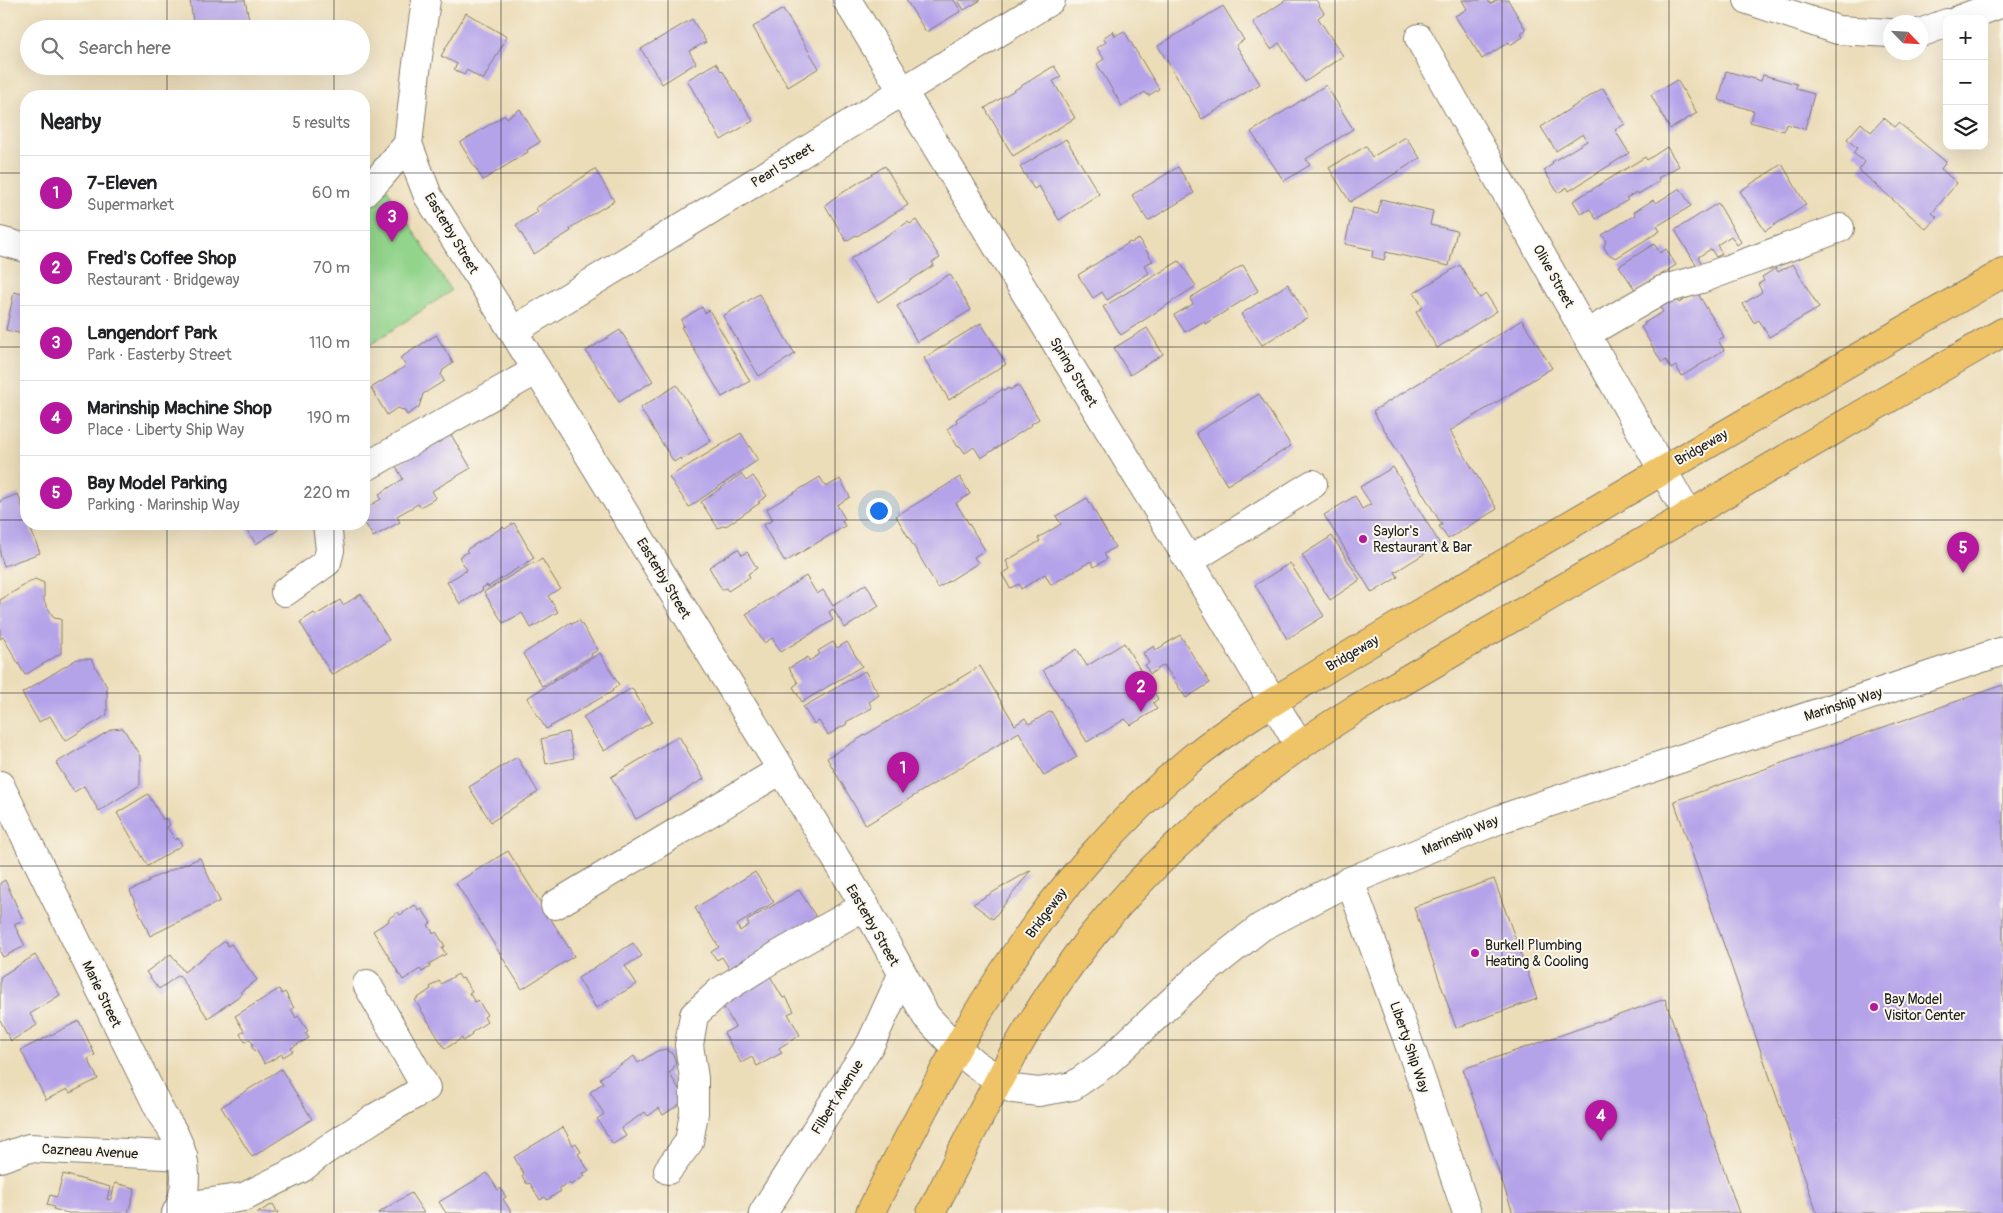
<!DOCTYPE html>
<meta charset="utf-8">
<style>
:root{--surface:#fff;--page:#f2f2f2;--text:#202124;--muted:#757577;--line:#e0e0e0;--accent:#b5179e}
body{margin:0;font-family:Pangolin,sans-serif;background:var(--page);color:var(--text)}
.controls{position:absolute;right:15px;top:15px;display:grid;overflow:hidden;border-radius:10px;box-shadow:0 5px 20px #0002}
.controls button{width:45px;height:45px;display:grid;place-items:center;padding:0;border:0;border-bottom:1px solid var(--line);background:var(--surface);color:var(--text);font:25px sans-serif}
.compass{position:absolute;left:1883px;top:15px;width:45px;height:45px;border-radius:50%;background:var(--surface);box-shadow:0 5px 20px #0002;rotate:115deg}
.you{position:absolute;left:878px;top:510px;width:18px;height:18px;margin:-12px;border:4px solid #fff;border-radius:50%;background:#1a73e8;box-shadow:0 0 0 8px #1a73e833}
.badge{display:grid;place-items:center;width:32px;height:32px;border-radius:50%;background:var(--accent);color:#fff;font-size:16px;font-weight:700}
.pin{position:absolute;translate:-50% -41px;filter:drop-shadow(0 1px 2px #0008)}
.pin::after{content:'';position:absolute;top:26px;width:18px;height:15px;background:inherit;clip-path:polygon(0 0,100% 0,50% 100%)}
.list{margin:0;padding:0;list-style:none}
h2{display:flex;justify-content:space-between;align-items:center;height:65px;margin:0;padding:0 20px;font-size:21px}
h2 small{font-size:16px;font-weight:400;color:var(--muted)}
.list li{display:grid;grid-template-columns:32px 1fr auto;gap:15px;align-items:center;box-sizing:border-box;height:75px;padding:0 20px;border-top:1px solid var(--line)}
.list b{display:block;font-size:19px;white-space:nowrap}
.list p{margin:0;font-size:16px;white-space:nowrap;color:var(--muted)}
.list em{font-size:16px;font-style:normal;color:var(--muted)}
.icon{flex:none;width:28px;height:28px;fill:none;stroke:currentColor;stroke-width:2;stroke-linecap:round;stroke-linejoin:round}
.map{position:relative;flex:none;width:2003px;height:1213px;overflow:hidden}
.search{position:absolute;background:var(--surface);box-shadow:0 5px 20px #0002;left:20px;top:20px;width:350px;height:55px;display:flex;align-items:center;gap:12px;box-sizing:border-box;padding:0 18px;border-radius:28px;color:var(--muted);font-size:19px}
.panel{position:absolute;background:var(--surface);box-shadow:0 5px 20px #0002;left:20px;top:90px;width:350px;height:440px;border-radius:20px}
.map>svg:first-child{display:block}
.green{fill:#92d48b;stroke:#577854}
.building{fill:#b5a3ea}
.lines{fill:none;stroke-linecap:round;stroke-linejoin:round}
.minor-casing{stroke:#847c6a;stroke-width:30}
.major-casing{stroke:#847c6a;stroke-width:30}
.minor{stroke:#fff;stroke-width:28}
.major{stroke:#efc469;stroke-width:28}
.grid{fill:none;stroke:#1c1c1c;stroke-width:1;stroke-opacity:0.55}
.poi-dot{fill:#b5179e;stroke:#fbf7ec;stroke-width:2}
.labels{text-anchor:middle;stroke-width:4;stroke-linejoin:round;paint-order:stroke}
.street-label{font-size:14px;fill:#1c1c1c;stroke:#fbf7ec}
.poi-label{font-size:14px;fill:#1c1c1c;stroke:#fbf7ec;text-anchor:start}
</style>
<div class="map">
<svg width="2003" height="1213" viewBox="0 0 2003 1213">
<rect width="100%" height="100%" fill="#fbf7ec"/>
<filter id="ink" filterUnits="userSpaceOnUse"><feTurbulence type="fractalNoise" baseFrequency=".02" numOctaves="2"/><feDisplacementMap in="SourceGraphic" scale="10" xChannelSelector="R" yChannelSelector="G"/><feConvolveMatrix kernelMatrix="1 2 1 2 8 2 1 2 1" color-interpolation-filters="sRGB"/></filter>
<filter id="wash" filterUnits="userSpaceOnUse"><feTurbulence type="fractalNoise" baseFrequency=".0096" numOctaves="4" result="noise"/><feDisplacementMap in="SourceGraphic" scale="20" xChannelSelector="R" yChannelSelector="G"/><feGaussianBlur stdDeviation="1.12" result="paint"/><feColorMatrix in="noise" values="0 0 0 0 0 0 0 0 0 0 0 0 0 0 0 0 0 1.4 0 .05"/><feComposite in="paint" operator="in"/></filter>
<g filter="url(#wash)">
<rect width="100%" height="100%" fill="#ecddb9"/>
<path class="green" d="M380 177 451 291 364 349V193Z"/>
<g id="blocks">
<g class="building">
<path d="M190 0H245L251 29H194Z"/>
<path d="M906 0H954L961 11 926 32Z"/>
<path d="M958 0H981L964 10Z"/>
<path d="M1286 0H1316L1324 13 1318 18 1343 56 1305 82 1279 43 1271 49 1253 22Z"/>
<path d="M1462 0H1488L1490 4 1497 0H1508L1526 30 1521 33 1523 37 1510 45 1509 42 1482 59 1455 16 1467 9Z"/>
<path d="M1223 6 1244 40 1236 45 1260 84 1202 119 1158 46Z"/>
<path d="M783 9 819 68 788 87 753 27Z"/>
<path d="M466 13 507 37 483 80 467 70 464 75 454 69 457 64 441 56Z"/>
<path d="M692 19 706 42 689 51 696 63 662 84 641 49Z"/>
<path d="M1113 31 1115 36 1124 31 1159 89 1148 96 1145 92 1122 106 1097 64 1104 59 1097 48 1106 42 1103 38Z"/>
<path d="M716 63 721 71 722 70 753 121 721 140 687 80Z"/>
<path d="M1054 66 1061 77 1053 81 1075 118 1013 156 985 108Z"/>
<path d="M1726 71 1761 81 1763 75 1797 84 1796 89 1814 94 1805 129 1786 124 1784 131 1750 122 1754 111 1719 100Z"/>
<path d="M1677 80 1697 113 1670 129 1651 95Z"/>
<path d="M1326 85 1353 129 1306 159 1310 165 1284 181 1251 132Z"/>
<path d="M1603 88 1625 124 1615 130 1629 153 1569 191 1567 187 1558 193 1544 170 1553 164 1552 162 1587 141 1583 134 1556 151 1541 127Z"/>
<path d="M520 109 540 142 527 150 528 152 483 180 460 143 505 115 507 118Z"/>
<path d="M1884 118 1895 127 1899 123 1946 162 1941 169 1957 183 1932 213 1937 217 1926 229 1859 170 1865 162 1853 153 1857 148 1847 139 1861 123 1871 132Z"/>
<path d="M1406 137 1420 158 1350 202 1329 168 1366 146 1372 157Z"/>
<path d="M1066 139 1099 194 1059 220 1039 186 1034 189 1020 167Z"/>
<path d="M1667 147 1679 166 1658 178 1660 181 1638 194 1637 192 1626 198 1628 200 1596 219 1590 209 1581 214 1573 201 1645 157 1647 160Z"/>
<path d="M1782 164 1806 205 1765 231 1740 191Z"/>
<path d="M885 166 908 205 857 236 856 235 846 241 825 205 834 198Z"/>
<path d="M1178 167 1194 193 1148 221 1132 195Z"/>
<path d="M595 169 614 201 570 228 571 231 534 254 516 225 538 212 536 208Z"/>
<path d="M1680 188 1691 206 1657 226 1660 231 1616 258 1608 254 1604 247 1606 240 1602 235 1635 215 1634 212 1653 200 1656 203Z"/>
<path d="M1381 199 1433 211 1430 225 1457 231 1449 266 1386 252 1384 260 1372 257 1373 250 1345 244 1353 208 1378 214Z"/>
<path d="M1718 203 1741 242 1737 245 1731 236 1717 245 1722 254 1716 257 1711 249 1698 257 1703 266 1698 268 1675 230Z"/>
<path d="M916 220 940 258 932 262 934 265 878 302 850 259 908 222 910 224Z"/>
<path d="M1139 239 1153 261 1144 265 1149 273 1107 300 1102 292 1093 298 1078 275 1130 242 1131 243Z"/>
<path d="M1654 244 1660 253 1666 249 1676 265 1636 291 1619 266Z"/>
<path d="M1179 261 1196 286 1121 335 1103 307Z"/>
<path d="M1793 264 1819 308 1769 337 1759 320 1754 323 1743 304 1762 292 1758 284 1764 281 1762 277 1776 268 1778 272Z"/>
<path d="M1243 265 1258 291 1205 324 1204 321 1185 332 1174 315 1193 304 1190 298Z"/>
<path d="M1460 265 1480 298 1486 294 1497 311 1437 348 1416 312 1423 307 1414 293Z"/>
<path d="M950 274 971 310 917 342 897 306Z"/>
<path d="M1288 284 1308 317 1262 345 1241 314Z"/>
<path d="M14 292 26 295V335L6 330Z"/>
<path d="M1697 292 1724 337 1718 340 1724 350 1682 376 1676 366 1671 369 1666 360 1662 363 1641 327 1645 325 1644 323 1663 312 1658 303 1673 294 1679 303Z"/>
<path d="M759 294 795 354 759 376 723 316Z"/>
<path d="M702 307 705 313 709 310 750 381 722 397 681 327 684 326 681 320Z"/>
<path d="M1522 320 1552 368 1450 431 1497 509 1448 539 1439 526 1442 525 1373 411Z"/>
<path d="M981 323 1006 364 949 400 924 358Z"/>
<path d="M1147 328 1163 354 1130 375 1114 348Z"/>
<path d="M620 330 653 381 619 402 586 351Z"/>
<path d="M436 335 453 363 443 370 441 375 444 381 423 394 419 407 407 415 404 410 397 408 387 415 371 388 406 366 400 358Z"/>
<path d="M677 385 711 441 681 460 680 458 674 462 640 408Z"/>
<path d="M1018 385 1039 419 1031 424 1032 425 981 458 974 447 965 453 960 446 958 447 947 429 957 422 956 419 1003 389 1004 391 1009 388 1010 390Z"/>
<path d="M1259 394 1291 446 1227 485 1196 433Z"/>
<path d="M450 433 471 468 432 491 436 498 420 507 418 504 397 516 400 522 373 537 364 521V509L381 499 379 494 403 479 396 466Z"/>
<path d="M741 433 758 460 689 507 669 477Z"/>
<path d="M1393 467 1440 544 1395 572 1398 577 1372 593 1324 515 1355 496 1362 509 1371 504 1360 487Z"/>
<path d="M741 474 746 481 753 476 767 496 758 502 760 503 726 526 725 525 718 528 701 502Z"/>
<path d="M820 477 826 487 840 479 850 497 837 505 845 519 842 521 845 526 785 562 763 525 773 520 767 509Z"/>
<path d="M960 477 970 494 956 503 985 550 974 557 978 563 938 588 896 516Z"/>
<path d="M18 494 26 517V524H33V525L30 527 40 553 4 566 0 554V501Z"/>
<path d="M1087 498 1115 547 1104 554 1107 559 1094 567 1091 561 1051 585 1045 574 1021 589 1019 584 1010 588 1002 574 1010 569 1006 561 1040 541 1038 538 1061 524 1056 516Z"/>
<path d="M514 523 534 558 488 587 487 585 482 588 483 590 460 604 447 582 467 570 459 557 468 552 466 550 503 527 505 529Z"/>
<path d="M243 524H276L278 530 256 544Z"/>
<path d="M1332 536 1360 580 1330 600 1302 555Z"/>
<path d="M738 549 742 555 747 552 757 568 748 574 750 577 728 591 726 588 722 590 709 567Z"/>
<path d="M542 559 560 588 548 596 558 612 531 628 522 613 503 623 484 592 534 562 535 563Z"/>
<path d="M1290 563 1324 616 1287 639 1255 585Z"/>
<path d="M806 576 817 594 823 590 833 606 866 584 879 606 845 628 833 609 829 612 833 620 781 652 772 638 764 643 746 614Z"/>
<path d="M35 579 44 583V601L54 618 61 619V653L25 675 3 637 0 639V600Z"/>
<path d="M361 594 389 640 332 675 300 622 314 613 316 615 340 600 343 605Z"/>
<path d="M579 620 598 650 591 654 592 656 542 686 523 654 571 622 572 624Z"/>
<path d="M1180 635 1210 683 1186 698 1164 665 1150 674 1145 665 1149 663 1143 653 1154 646 1156 650Z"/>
<path d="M833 642 837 648 847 642 862 666 802 702 793 687 798 683 789 668 808 657 809 661 820 654 818 651Z"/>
<path d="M1124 643 1158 699 1153 703 1157 709 1131 725 1125 719 1087 742 1043 670 1077 649 1087 666Z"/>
<path d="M600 653 619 685 612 690 613 691 546 729 527 698Z"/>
<path d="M77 659H91L107 687V715L65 741 50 716 39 722 22 693Z"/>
<path d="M980 666 1015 725 1025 718 1029 724 1051 711 1077 757 1044 776 1019 732 866 825 827 758Z"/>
<path d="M865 671 879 695 869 702 872 708 846 722 847 724 828 735 819 721 814 724 803 707Z"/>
<path d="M2003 685V1213H1817L1674 801Z"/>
<path d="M632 688 652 722 604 751 583 717Z"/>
<path d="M123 728 140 756V785L99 811 84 786 74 792 56 763 112 729Z"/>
<path d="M568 732 574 758 546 764 541 739Z"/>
<path d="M679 736 704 779 636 819 611 777Z"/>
<path d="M517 757 538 792 491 822 469 787Z"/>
<path d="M148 794 163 820 166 818 170 825 167 827 175 840 178 838 182 845 148 866 117 813Z"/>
<path d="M508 851 574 956 522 989 456 883Z"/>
<path d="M200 858 220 901 150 936 130 891 149 882 148 880Z"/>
<path d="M1031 870 993 919 973 904Z"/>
<path d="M755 872 774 902 737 925 740 931 749 925 747 921 799 890 818 920 732 973 722 957 717 960 711 952 719 947 695 908Z"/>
<path d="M1494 879 1537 999 1456 1028 1414 907Z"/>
<path d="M5 880 23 920 14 924 25 946 3 957 0 952V883Z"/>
<path d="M415 905 419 911 422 909 431 923 428 925 434 934 436 932 445 946 442 948 446 954 429 964 430 967 422 972 420 969 403 980 373 931 389 921 388 919 398 912 400 915Z"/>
<path d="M225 941 228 946 231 944 257 980 240 992 242 994 208 1018 179 975 159 989 146 972 171 954 184 972Z"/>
<path d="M633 943 642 956 625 966 637 984 596 1008 578 978Z"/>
<path d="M35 955 60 995 30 1014 37 1025 11 1041 0 1020V977Z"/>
<path d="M458 974 461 979 463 978 472 991 469 993 475 1002 478 1000 487 1015 484 1017 487 1022 471 1033 472 1035 463 1041 462 1038 445 1049 415 1000 431 989 430 987 439 981 441 984Z"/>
<path d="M770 976 783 998 786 997 794 1011 788 1014 800 1035 779 1048 782 1053 757 1066 752 1057 741 1063 724 1033 735 1027 722 1004Z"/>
<path d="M279 989 282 994 285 992 294 1008 291 1009 296 1018 298 1016 308 1031 305 1033 309 1038 291 1048 293 1051 283 1057 282 1054 265 1064 256 1050 254 1051 251 1045 253 1044 250 1039 245 1042 240 1034 244 1031 235 1016Z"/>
<path d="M1665 999 1739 1213H1513L1463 1069Z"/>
<path d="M79 1021 95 1055 88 1059 98 1079 70 1093 67 1089 46 1100 21 1050Z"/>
<path d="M666 1049 673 1054 676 1063 672 1071 669 1073 686 1100 663 1115 659 1108 648 1116 645 1112 621 1128 626 1136 613 1144 597 1119 604 1114 590 1092 603 1083 600 1078 634 1056 638 1063 657 1051Z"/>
<path d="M281 1069 312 1119 252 1157 221 1107Z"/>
<path d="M563 1127 573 1145 576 1143 581 1152 578 1154 589 1171 583 1173 585 1176 571 1185 569 1183 559 1188 561 1191 547 1200 545 1197 540 1200 530 1183 527 1184 522 1176 524 1174 514 1157Z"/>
<path d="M487 1173 498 1190 500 1188 506 1197 503 1199 512 1213H446L439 1202Z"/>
<path d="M63 1174 110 1187 107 1199 111 1200 115 1183 135 1188 128 1213H68L53 1209 54 1207 47 1205 50 1195 57 1197Z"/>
<path d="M411 1193 424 1213H378Z"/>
<path d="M273 1204 278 1213H257Z"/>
</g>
</g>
</g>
<g filter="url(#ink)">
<use href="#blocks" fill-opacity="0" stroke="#847c6a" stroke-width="1"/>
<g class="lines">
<defs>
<g id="minor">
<path d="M426 0 416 71 408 144 428 196 537 370 865 906 926 1016 956 1048 975 1064 1013 1089 1039 1092 1073 1086 1106 1063 1199 976 1261 927 1350 881 1500 819 2003 651"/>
<path d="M847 0 1189 561 1299 745"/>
<path d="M1748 0 1838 30 1890 33"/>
<path d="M1960 19 2003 3"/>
<path d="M1920 33 1947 23"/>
<path d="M1419 38 1688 515"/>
<path d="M364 193 380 177 408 144"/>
<path d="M0 241 26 248"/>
<path d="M513 331 1051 0"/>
<path d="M1586 334 1662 290 1701 279 1840 228"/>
<path d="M364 468 537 370"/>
<path d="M1189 561 1313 484"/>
<path d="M285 592 327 562 330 550 327 524"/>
<path d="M0 785 162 1115C167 1122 173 1130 176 1138 187 1159 189 1192 176 1213"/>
<path d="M1350 881 1412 1052 1467 1213"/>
<path d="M555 905 781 770"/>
<path d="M0 1158 29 1148 183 1156"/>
<path d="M668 1170 689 1142 694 1113V1078L689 1045 694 1015 719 992 780 954 865 906"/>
<path d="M180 1207 244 1197 302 1168 321 1153 376 1117 426 1088 367 984"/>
<path d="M763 1213 871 1043 902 975"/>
</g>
<g id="major">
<path d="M870 1213C932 1090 996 964 1088 860 1120 824 1154 790 1191 759 1228 729 1269 704 1310 679 1368 643 1427 609 1486 574 1658 473 1830 373 2003 273"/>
<path d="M931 1213C979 1118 1025 1019 1092 936 1165 846 1256 771 1354 710L2003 332"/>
</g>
</defs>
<use href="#minor" class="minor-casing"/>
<use href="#major" class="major-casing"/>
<use href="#minor" class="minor"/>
<use href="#major" class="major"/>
</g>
</g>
<path class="grid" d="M167 0V29M334 0V29M501 0V1213M668 0V1213M835 0V1213M1002 0V1213M1168 0V1213M1335 0V1213M1502 0V1213M1669 0V1213M1836 0V1213M167 66V96M334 66V96M0 173H26M364 173H2003M0 347H26M364 347H2003M0 520H26M364 520H2003M167 524V1213M334 524V1213M0 693H2003M0 866H2003M0 1040H2003"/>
<g class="poi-dot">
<circle cx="1363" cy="539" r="5"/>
<circle cx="1475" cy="953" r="5"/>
<circle cx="1874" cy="1007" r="5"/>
</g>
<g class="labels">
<g class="street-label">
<text transform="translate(782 165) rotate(-32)" y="5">Pearl Street</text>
<text transform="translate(452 233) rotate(59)" y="5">Easterby Street</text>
<text transform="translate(1554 276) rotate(61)" y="5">Olive Street</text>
<text transform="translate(1074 372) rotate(59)" y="5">Spring Street</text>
<text transform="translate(1701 447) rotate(-30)" y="5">Bridgeway</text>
<text transform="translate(664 578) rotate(59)" y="5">Easterby Street</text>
<text transform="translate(1352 653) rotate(-30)" y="5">Bridgeway</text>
<text transform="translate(1843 704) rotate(-18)" y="5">Marinship Way</text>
<text transform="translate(1460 835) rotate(-23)" y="5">Marinship Way</text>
<text transform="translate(1046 913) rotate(-53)" y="5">Bridgeway</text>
<text transform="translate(873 925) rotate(60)" y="5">Easterby Street</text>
<text transform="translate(102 994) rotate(64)" y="5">Marie Street</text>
<text transform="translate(1410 1047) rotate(71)" y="5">Liberty Ship Way</text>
<text transform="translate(837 1097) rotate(-58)" y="5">Filbert Avenue</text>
<text transform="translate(90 1151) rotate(3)" y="5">Cazneau Avenue</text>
</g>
<g class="poi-label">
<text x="1373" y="536">Saylor's<tspan x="1373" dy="16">Restaurant &amp; Bar</tspan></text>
<text x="1485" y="950">Burkell Plumbing<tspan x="1485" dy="16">Heating &amp; Cooling</tspan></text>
<text x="1884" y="1004">Bay Model<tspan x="1884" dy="16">Visitor Center</tspan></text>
</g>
</g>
</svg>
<div class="controls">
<button>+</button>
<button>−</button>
<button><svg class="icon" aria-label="layers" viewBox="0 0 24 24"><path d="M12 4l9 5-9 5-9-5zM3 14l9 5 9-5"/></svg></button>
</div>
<svg class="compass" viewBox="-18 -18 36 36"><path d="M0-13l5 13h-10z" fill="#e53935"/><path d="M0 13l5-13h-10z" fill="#757577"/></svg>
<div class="you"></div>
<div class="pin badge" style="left:903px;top:793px">1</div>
<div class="pin badge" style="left:1141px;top:712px">2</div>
<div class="pin badge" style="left:392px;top:242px">3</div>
<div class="pin badge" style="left:1601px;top:1141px">4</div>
<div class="pin badge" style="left:1963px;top:573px">5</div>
<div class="search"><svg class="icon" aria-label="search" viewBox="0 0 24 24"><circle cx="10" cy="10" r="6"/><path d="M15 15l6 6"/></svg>Search here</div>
<section class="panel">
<h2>Nearby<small>5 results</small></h2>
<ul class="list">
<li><span class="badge">1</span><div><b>7-Eleven</b><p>Supermarket</p></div><em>60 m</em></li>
<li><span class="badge">2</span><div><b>Fred's Coffee Shop</b><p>Restaurant · Bridgeway</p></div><em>70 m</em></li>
<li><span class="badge">3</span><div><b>Langendorf Park</b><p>Park · Easterby Street</p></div><em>110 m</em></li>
<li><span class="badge">4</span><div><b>Marinship Machine Shop</b><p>Place · Liberty Ship Way</p></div><em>190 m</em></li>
<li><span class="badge">5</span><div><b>Bay Model Parking</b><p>Parking · Marinship Way</p></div><em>220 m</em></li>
</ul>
</section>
</div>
